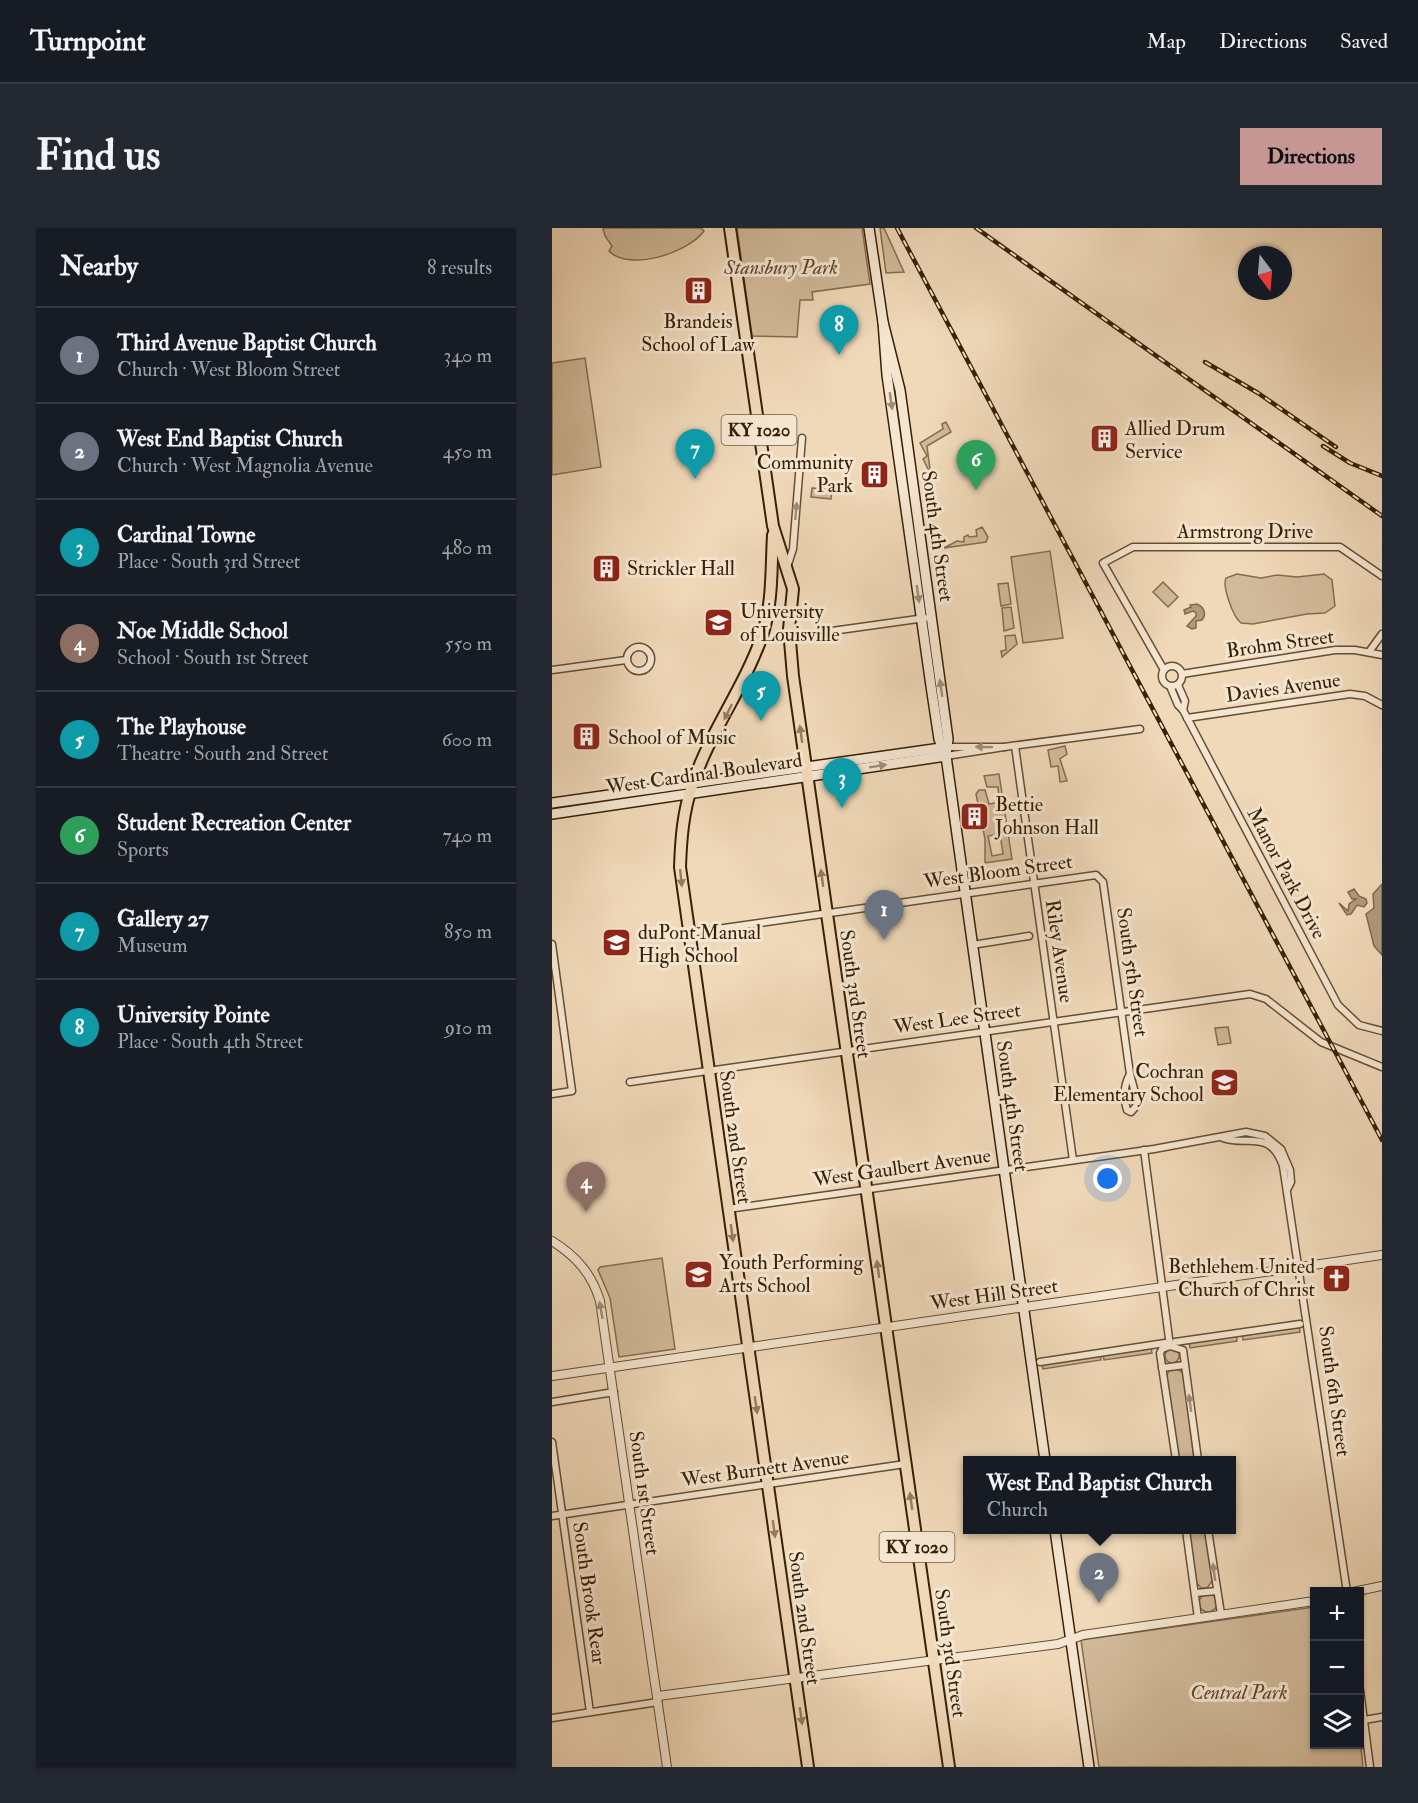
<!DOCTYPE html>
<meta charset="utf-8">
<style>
:root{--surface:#171b24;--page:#242831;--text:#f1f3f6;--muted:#9ea1a6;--line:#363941;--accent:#c59692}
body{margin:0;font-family:"IM FELL Double Pica",serif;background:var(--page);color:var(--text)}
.controls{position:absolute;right:18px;bottom:18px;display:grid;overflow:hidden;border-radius:0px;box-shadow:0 2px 4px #0004}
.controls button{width:54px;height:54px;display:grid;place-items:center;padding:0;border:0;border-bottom:2px solid var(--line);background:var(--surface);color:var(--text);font:30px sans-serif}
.compass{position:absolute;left:686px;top:18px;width:54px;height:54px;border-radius:50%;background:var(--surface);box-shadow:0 2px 4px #0004;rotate:164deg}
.you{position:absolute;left:556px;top:951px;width:21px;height:21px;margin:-15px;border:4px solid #fff;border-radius:50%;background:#1a73e8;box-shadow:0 0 0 9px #1a73e833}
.badge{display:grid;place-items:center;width:39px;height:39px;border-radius:50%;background:var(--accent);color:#fff;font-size:20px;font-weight:700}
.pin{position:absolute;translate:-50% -50px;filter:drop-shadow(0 2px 3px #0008)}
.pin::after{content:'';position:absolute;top:32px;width:21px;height:18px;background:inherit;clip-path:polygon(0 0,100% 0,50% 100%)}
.popup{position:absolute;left:411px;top:1228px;width:273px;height:78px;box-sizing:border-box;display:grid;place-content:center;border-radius:0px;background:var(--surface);filter:drop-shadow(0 2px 4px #0005);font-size:20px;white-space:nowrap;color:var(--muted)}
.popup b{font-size:22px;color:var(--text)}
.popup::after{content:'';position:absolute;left:50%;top:100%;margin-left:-12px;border:12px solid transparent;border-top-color:var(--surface)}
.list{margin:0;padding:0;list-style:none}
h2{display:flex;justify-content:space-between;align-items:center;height:78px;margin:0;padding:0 24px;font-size:26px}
h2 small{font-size:20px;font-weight:400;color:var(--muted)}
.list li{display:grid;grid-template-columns:39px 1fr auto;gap:18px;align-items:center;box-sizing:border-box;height:96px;padding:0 24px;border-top:2px solid var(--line)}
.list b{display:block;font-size:22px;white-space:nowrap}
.list p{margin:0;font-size:20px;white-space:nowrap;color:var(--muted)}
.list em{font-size:20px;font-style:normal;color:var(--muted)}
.icon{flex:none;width:33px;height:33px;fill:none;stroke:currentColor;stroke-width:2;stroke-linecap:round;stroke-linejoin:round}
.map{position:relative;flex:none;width:830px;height:1539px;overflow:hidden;border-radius:0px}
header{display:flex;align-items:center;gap:36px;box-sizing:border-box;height:84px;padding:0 30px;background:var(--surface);border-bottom:2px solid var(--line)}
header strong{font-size:28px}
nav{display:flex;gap:33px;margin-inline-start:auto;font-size:21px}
.intro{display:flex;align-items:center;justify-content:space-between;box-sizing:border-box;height:144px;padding:0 36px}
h1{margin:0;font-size:42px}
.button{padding:15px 27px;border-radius:0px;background:var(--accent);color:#111;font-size:21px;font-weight:700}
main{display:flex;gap:36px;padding:0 36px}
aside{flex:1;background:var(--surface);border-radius:0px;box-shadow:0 2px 4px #0004}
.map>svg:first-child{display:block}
.green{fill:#d1ba9a;stroke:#846d4f;stroke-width:1.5;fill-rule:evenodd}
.water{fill:#b19a7b;stroke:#80694b;stroke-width:1.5}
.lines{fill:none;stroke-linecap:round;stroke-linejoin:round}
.minor-casing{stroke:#654e31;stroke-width:9}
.tertiary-casing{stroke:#654e31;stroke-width:10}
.secondary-casing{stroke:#372004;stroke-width:12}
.primary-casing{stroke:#372004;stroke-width:14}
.minor{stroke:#f5e6d2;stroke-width:6}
.tertiary{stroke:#f5e6d2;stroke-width:8}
.secondary{stroke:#f5e6d2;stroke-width:9}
.primary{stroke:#f0d9b9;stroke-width:10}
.rail-casing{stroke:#372004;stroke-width:4.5}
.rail{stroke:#f5e6d2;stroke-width:2;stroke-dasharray:7;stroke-linecap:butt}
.oneway{fill:#a08d75}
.oneway2{fill:#947c5e}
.labels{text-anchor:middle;stroke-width:6;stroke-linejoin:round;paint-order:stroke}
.shield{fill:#f5e6d2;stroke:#705b42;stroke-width:1.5}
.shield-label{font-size:18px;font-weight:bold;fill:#372004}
.park-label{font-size:20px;font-style:italic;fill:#5e462a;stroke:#f5e6d2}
.poi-label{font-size:20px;fill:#372004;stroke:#f5e6d2;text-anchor:start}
.street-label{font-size:20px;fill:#372004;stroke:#f5e6d2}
</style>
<header>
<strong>Turnpoint</strong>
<nav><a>Map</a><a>Directions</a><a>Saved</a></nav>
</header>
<div class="intro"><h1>Find us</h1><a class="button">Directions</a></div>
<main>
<aside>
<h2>Nearby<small>8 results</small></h2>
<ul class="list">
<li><span class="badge" style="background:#6b7280">1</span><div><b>Third Avenue Baptist Church</b><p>Church · West Bloom Street</p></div><em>340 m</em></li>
<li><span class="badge" style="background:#6b7280">2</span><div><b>West End Baptist Church</b><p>Church · West Magnolia Avenue</p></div><em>450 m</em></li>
<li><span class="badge" style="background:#0f9aa8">3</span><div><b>Cardinal Towne</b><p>Place · South 3rd Street</p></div><em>480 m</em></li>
<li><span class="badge" style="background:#8d6e63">4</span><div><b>Noe Middle School</b><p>School · South 1st Street</p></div><em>550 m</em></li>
<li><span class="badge" style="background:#0f9aa8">5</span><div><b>The Playhouse</b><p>Theatre · South 2nd Street</p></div><em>600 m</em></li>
<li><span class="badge" style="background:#2e9e5b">6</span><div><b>Student Recreation Center</b><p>Sports</p></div><em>740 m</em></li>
<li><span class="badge" style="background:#0f9aa8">7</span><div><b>Gallery 27</b><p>Museum</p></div><em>850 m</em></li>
<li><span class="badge" style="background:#0f9aa8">8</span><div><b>University Pointe</b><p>Place · South 4th Street</p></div><em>910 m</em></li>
</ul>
</aside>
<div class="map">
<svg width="830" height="1539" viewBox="0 0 830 1539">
<rect width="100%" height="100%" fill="#f0d9b9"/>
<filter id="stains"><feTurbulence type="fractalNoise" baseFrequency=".00333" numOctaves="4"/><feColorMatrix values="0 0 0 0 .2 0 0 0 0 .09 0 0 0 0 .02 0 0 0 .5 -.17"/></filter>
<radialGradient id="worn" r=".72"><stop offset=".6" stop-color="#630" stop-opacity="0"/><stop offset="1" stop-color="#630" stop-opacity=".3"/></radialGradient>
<g class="green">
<path d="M51 0H149L152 3C136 25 77 44 57 23L60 18 53 8Z"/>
<path d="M185 0H310L318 56 260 64 261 72H248L245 109 200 108Z"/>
<path d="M328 0H332L352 44 334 45Z"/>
<path d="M33 130 49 239 0 247V135Z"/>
<path d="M343 171 360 279H357Z"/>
<path d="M394 194 399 204 375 218 380 257 373 246 377 243 371 231 375 228 368 215 391 201 390 196Z"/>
<path d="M260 260 280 262 279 271 259 269Z"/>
<path d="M430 299 436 309 434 314 392 320 405 313 412 314V309L416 307 417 309 425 308 424 302Z"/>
<path d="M498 323 511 410 471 415 459 329Z"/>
<path d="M685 346 709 350 725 347 745 349 772 346 780 352 783 378 773 385 755 386 701 396 689 395C681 389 670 358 674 350Z"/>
<path d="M611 354 626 369 616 379 601 364Z"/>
<path d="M456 355 459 376 449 378 446 356Z"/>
<path d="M459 379 462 400 452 403 450 380Z"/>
<path d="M463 407 465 416 450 429 449 423 454 422 453 408Z"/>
<path d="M513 518 515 526 508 531 515 553 508 554 506 538 499 539 496 522Z"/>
<path d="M447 546 460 631 433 635V611L424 566 427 562H433L437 576 443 575 447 570 446 559H435L432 548ZM448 606 451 626 440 628 436 608Z"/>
<path d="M676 799 679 815 666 817 663 800Z"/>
<path d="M110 1030 123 1121 67 1129 58 1070 46 1042 48 1039Z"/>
<path d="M747 1097 748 1104 691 1112 690 1105Z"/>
<path d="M684 1106 685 1113 638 1120 637 1113Z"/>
<path d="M599 1119 600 1125 552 1132 551 1126Z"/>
<circle cx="620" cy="1128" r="7"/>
<path d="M548 1126 549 1132 491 1141 490 1135Z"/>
<path d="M624 1140 632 1146 642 1232H627L626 1229 614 1149 617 1143Z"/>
<path d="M636 1302H654L661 1352 655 1360H649L644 1354Z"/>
<circle cx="656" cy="1375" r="9"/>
<path d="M762 1379V1516H808V1511L811 1539H547L529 1412Z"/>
</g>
<g class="water">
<path d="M645 376C652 379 655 386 650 392L644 393V400L640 401 635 398 644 388V385L641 383 633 386 632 382 639 379 638 377Z"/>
<path d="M830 656V727L822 718 814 686 822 680 821 666Z"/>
<path d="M802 661 807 668 814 671 815 675 812 679 805 677 799 686 795 687 787 675 796 683 797 676 804 671H800L796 664Z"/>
</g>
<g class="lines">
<defs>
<g id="minor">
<path d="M235 339 241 321 250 210"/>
<path d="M237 409 373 390"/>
<circle cx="87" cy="431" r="12"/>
<path d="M817 424 830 406"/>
<circle cx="620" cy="448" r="10"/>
<path d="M0 442 74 432"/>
<path d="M612 442 551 335 581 319H788L830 348"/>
<path d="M630 446 783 422H803L830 427"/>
<path d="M618 458 626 477 631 482 633 473 626 457"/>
<path d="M631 482 786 777 807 797 830 803"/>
<path d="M635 490 798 466 813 468 830 477"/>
<path d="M463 518 521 932"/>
<path d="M452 519 588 501"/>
<path d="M394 528 452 519H396"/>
<path d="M137 705 544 647 551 654 578 846C572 857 571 870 575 882L579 884 586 876 578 846"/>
<path d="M0 716 20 863 0 866"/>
<path d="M420 717 477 708"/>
<path d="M78 854 698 766 714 771 769 814 830 839"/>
<path d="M671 910C694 919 718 900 731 938L795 1364"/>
<path d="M592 922 618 1118"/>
<path d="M176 981 602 921 694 904 713 908 729 921 738 942 739 954 736 960"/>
<path d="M623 1114 748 1096"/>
<path d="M488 1134 613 1115"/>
<path d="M610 1140 633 1137"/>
<path d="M0 1174 62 1164"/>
<path d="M0 1214 38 1484"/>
<path d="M624 1232 608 1125 610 1121 618 1118 631 1122 646 1232"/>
<path d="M0 1288 353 1236"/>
<path d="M634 1302 646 1390"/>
<path d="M656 1302 669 1386"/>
<path d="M643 1365 665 1363"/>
<path d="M808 1462 818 1539"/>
<path d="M0 1490 106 1474"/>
<path d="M812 1492 830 1489"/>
</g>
<g id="tertiary">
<path d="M0 1013C24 1028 40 1046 48 1073L115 1539"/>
<path d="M0 1148 830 1027"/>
<path d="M801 1364 830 1358"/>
<path d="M106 1468 506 1416 531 1407 762 1373"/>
</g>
<g id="secondary">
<path d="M317 0 331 94 348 162 396 511 394 528"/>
<path d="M331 94 335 147 379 458 387 511 394 528 493 1232"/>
<path d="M0 575 396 519"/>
<path d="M0 586 394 528"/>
<path d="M503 1302 537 1539"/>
</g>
<g id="primary">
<path d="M178 0 221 298 241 361 237 401 241 448 397 1539"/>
<path d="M221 307C219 341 221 375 210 408 192 460 157 505 140 558 131 584 129 611 128 639L256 1539"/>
</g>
</defs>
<use href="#minor" class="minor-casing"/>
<use href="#tertiary" class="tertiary-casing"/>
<use href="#secondary" class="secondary-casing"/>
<use href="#primary" class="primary-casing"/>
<use href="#minor" class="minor"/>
<use href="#tertiary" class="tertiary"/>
<use href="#secondary" class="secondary"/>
<use href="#primary" class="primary"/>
<defs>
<g id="rail">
<path d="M345 0 830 912"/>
<path d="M424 0 830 288"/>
<path d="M653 134 706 165 784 219"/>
<path d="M771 218 798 235 830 248"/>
</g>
</defs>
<use href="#rail" class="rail-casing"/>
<use href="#rail" class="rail"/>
</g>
<defs><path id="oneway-solid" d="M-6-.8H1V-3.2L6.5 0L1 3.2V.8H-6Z" transform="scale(1.5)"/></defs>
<g class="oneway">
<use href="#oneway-solid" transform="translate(339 173) rotate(82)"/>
<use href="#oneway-solid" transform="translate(244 283) rotate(-85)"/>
<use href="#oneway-solid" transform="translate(366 366) rotate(82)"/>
<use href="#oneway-solid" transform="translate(389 460) rotate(-98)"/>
<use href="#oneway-solid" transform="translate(432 519) rotate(-179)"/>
<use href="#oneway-solid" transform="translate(326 538) rotate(-9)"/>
<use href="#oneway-solid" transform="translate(49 1082) rotate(-100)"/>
<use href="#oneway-solid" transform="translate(638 1175) rotate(-98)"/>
<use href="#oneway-solid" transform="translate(662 1344) rotate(-98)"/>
</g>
<g class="oneway2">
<use href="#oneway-solid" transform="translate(176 484) rotate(116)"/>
<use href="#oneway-solid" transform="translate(249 506) rotate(-98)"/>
<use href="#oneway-solid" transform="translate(129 650) rotate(84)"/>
<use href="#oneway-solid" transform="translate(270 650) rotate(-98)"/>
<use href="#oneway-solid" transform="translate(180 1005) rotate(82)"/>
<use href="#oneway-solid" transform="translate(326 1041) rotate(-98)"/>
<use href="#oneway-solid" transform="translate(204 1177) rotate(82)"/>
<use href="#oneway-solid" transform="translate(359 1273) rotate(-98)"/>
<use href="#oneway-solid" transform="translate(222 1301) rotate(82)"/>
<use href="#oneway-solid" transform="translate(249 1488) rotate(82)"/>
</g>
<defs>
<symbol id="building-square" viewBox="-11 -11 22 22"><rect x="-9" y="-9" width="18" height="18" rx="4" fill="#8f2418" stroke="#f5e6d2"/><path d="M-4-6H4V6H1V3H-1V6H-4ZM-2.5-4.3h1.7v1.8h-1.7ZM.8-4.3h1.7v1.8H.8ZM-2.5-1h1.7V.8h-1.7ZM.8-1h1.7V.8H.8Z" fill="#fff"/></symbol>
<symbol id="university-square" viewBox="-11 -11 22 22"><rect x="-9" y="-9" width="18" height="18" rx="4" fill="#8f2418" stroke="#f5e6d2"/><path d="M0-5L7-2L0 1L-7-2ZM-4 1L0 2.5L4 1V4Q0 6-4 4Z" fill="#fff"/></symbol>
<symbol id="school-square" viewBox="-11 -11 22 22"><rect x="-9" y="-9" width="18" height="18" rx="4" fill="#8f2418" stroke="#f5e6d2"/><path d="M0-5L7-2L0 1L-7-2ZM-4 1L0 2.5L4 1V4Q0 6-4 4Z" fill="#fff"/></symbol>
<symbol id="church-square" viewBox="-11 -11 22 22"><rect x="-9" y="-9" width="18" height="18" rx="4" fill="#8f2418" stroke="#f5e6d2"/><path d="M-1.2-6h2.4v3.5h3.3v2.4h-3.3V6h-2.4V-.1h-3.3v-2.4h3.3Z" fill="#fff"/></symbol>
</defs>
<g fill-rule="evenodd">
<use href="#building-square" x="130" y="46" width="33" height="33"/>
<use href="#building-square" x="536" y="194" width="33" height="33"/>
<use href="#building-square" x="306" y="230" width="33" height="33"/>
<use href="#building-square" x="38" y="324" width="33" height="33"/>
<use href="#university-square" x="150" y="378" width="33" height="33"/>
<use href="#building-square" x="18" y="492" width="33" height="33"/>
<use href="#building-square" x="406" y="572" width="33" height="33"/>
<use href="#school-square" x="48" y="698" width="33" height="33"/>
<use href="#school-square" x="656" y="838" width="33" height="33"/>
<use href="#school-square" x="130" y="1030" width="33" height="33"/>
<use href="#church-square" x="768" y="1034" width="33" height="33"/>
</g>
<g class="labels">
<g class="shield">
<rect x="169.5" y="187" width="75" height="30" rx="4.5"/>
<rect x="327.5" y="1304" width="75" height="30" rx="4.5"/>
</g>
<g class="shield-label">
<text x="207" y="208">KY 1020</text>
<text x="365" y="1325">KY 1020</text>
</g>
<g class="park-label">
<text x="229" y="46">Stansbury Park</text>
<text x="687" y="1471">Central Park</text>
</g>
<g class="poi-label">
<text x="146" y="100" text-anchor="middle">Brandeis<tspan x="146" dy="23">School of Law</tspan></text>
<text x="573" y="207">Allied Drum<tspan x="573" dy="23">Service</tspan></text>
<text x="301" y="241" text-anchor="end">Community<tspan x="301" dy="23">Park</tspan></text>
<text x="75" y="347">Strickler Hall</text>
<text x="188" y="390">University<tspan x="188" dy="23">of Louisville</tspan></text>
<text x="56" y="516">School of Music</text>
<text x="443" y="583">Bettie<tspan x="443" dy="23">Johnson Hall</tspan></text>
<text x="86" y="711">duPont Manual<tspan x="86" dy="23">High School</tspan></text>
<text x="652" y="850" text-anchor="end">Cochran<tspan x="652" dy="23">Elementary School</tspan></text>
<text x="167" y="1041">Youth Performing<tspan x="167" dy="23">Arts School</tspan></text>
<text x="763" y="1045" text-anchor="end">Bethlehem United<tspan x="763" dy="23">Church of Christ</tspan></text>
</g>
<g class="street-label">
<text x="693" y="310">Armstrong Drive</text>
<text transform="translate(386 308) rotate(82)" y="7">South 4th Street</text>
<text transform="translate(728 415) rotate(-8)" y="7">Brohm Street</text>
<text transform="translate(731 459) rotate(-8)" y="7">Davies Avenue</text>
<text transform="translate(152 545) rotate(-8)" y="7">West Cardinal Boulevard</text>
<text transform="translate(446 643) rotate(-8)" y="7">West Bloom Street</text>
<text transform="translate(735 645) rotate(62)" y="7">Manor Park Drive</text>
<text transform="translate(508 723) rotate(82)" y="7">Riley Avenue</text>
<text transform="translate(581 744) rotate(82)" y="7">South 5th Street</text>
<text transform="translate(304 766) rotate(82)" y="7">South 3rd Street</text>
<text transform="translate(405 790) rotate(-8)" y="7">West Lee Street</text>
<text transform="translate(461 878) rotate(82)" y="7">South 4th Street</text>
<text transform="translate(184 909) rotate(82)" y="7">South 2nd Street</text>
<text transform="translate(350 939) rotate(-8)" y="7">West Gaulbert Avenue</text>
<text transform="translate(442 1066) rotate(-8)" y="7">West Hill Street</text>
<text transform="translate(783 1163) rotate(82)" y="7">South 6th Street</text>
<text transform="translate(213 1240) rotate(-8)" y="7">West Burnett Avenue</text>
<text transform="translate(93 1265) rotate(82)" y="7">South 1st Street</text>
<text transform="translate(38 1365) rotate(82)" y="7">South Brook Rear</text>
<text transform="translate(253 1390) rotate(82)" y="7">South 2nd Street</text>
<text transform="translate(399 1425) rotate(82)" y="7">South 3rd Street</text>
</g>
</g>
<rect width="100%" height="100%" filter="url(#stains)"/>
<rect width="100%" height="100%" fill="url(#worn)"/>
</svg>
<div class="controls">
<button>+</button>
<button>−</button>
<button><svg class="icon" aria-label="layers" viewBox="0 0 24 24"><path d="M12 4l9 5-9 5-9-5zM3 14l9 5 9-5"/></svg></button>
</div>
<svg class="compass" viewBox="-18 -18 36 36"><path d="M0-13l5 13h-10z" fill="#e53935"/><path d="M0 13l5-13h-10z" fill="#9ea1a6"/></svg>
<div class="you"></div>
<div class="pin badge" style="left:332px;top:712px;background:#6b7280">1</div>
<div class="pin badge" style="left:547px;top:1375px;background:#6b7280">2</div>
<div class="popup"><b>West End Baptist Church</b>Church</div>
<div class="pin badge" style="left:290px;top:580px;background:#0f9aa8">3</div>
<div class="pin badge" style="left:34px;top:984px;background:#8d6e63">4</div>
<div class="pin badge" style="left:209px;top:493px;background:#0f9aa8">5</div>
<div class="pin badge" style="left:424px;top:262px;background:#2e9e5b">6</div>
<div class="pin badge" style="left:143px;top:251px;background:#0f9aa8">7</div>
<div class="pin badge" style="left:287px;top:127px;background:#0f9aa8">8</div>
</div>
</main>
